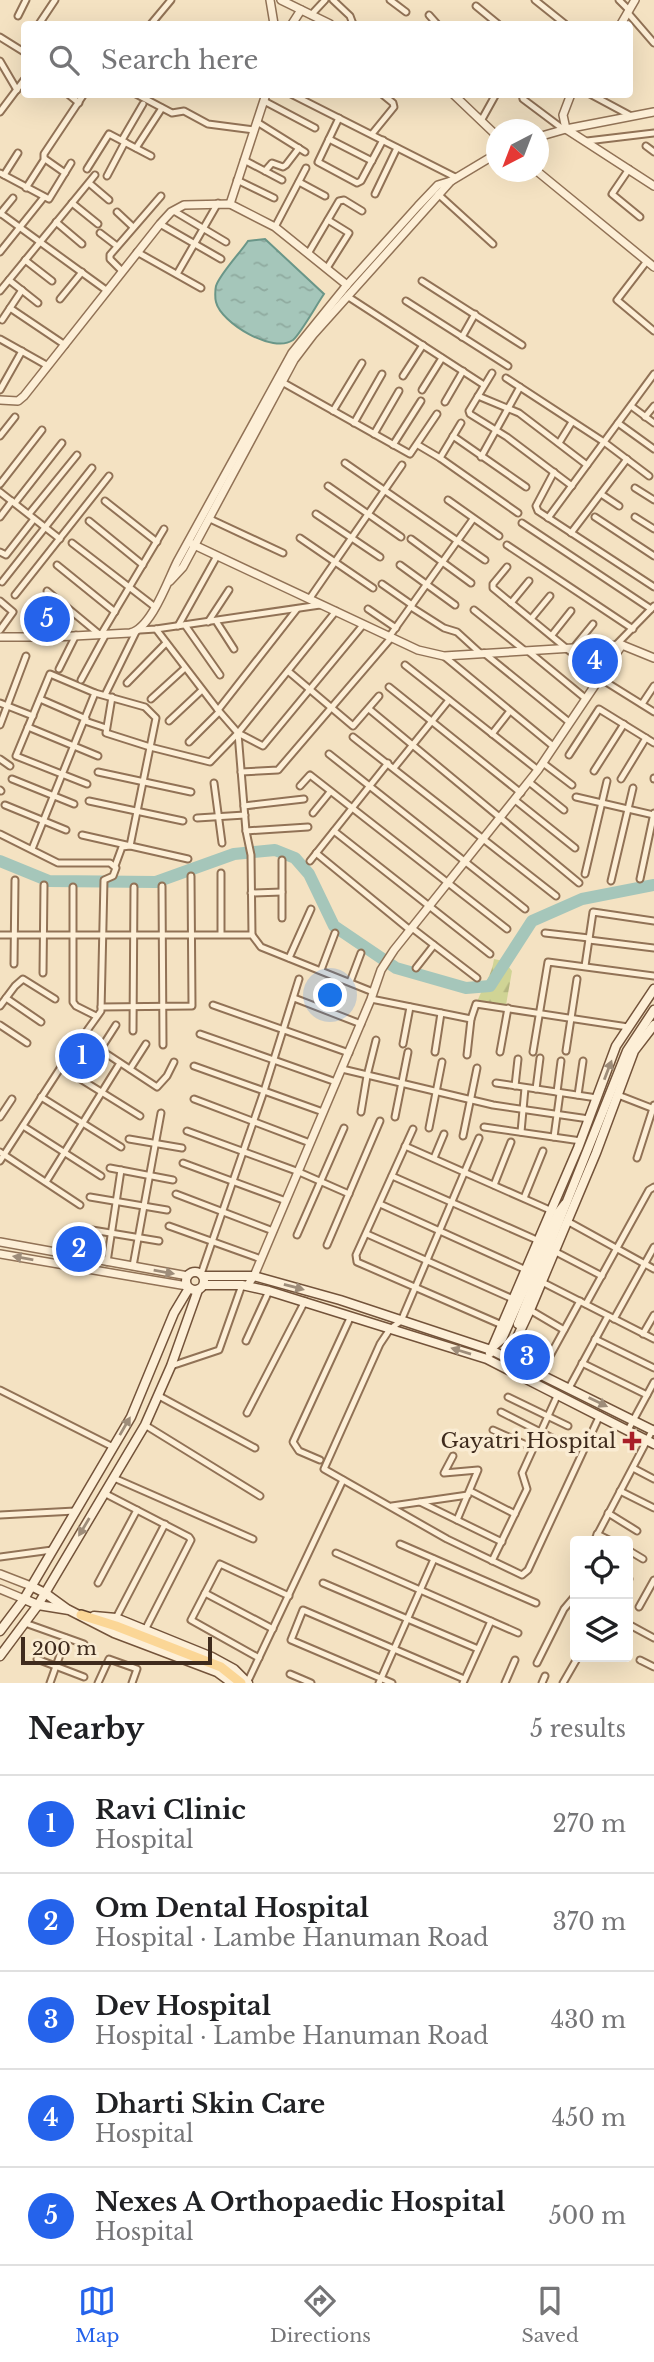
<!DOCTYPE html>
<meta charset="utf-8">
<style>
:root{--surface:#fff;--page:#f6f6f6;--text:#202124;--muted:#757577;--line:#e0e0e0;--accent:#2563eb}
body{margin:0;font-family:"Libre Baskerville",serif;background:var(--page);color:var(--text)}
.controls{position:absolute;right:21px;bottom:21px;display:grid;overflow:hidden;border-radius:7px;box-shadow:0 7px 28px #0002}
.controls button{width:63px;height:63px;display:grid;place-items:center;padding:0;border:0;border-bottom:2px solid var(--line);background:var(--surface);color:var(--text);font:35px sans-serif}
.compass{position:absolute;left:486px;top:119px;width:63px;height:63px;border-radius:50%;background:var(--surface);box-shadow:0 7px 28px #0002;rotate:222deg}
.scale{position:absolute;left:21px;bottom:18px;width:191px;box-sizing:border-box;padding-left:7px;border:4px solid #3f2b1d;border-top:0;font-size:19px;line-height:24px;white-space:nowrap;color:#3f2b1d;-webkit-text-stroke:5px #faecd3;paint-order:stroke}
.you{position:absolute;left:331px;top:996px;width:24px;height:24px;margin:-18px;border:5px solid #fff;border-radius:50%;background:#1a73e8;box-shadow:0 0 0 10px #1a73e833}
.badge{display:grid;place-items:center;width:46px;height:46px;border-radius:50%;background:var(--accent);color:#fff;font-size:23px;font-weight:700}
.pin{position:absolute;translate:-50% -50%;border:4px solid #fff;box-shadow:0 2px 7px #0006}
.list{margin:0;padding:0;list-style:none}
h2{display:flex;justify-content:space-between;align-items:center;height:91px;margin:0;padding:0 28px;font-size:30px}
h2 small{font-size:23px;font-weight:400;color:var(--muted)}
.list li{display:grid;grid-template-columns:46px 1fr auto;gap:21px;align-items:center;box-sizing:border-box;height:98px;padding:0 28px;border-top:2px solid var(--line)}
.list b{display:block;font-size:26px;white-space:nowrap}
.list p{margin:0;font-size:23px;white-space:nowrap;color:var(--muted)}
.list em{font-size:23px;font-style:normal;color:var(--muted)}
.icon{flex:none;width:38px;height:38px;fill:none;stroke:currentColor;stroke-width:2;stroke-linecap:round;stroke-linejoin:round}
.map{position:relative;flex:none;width:654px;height:1683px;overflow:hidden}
.search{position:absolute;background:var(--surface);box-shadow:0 7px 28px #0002;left:21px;right:21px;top:21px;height:77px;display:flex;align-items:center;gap:18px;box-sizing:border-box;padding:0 24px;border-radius:7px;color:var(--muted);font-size:26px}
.sheet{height:581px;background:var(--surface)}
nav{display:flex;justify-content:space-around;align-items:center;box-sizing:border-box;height:98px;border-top:2px solid var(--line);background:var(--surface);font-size:19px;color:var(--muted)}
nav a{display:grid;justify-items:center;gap:4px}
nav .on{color:var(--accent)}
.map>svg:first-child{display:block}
.forest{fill:url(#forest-firs)}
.water{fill:url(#water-ripples);stroke:#6a9688;stroke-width:2}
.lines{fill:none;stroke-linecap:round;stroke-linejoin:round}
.river{stroke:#a5c6ba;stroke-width:12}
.minor-casing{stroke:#917256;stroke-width:9}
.tertiary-casing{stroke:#917256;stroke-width:10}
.secondary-casing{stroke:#73533a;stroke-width:11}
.primary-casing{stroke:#5e402b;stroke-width:12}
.minor{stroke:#fdefd7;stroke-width:5}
.tertiary{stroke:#fdefd7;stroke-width:7}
.secondary{stroke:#fdefd7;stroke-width:8}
.primary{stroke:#fbd696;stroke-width:9}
.oneway{fill:#9e8d7a}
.poi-dot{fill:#a81e27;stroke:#faecd3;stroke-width:2.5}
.labels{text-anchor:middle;stroke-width:7;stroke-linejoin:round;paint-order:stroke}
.poi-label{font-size:21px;fill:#3f2b1d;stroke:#faecd3;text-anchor:end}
</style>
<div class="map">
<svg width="654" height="1683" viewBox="0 0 654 1683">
<defs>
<pattern id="forest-firs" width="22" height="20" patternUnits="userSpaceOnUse" patternTransform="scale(1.75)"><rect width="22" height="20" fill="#d0d495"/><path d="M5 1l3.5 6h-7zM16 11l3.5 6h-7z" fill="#b4b680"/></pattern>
<pattern id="water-ripples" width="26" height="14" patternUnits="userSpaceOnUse" patternTransform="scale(1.75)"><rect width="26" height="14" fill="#a5c6ba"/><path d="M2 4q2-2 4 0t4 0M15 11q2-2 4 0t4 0" fill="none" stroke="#8faa9f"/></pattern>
</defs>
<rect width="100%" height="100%" fill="#f4e2c2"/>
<path class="forest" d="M494 959 504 961 512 971 506 1005 477 1002C483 986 492 975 494 959Z"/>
<path class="water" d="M265 239 324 294C317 304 301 333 293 340 273 354 221 323 216 302 215 299 215 290 216 286 220 274 240 253 248 241Z"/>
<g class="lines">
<path class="river" d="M0 861 49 881 156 882 234 854 275 850 295 858 309 874 334 926 396 968 466 988 490 986 532 921 582 899 654 885"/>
<defs>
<g id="minor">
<path d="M333 0 350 16 353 24"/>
<path d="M390 0 406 12"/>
<path d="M535 0 565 24"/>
<path d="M619 0 629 10"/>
<path d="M476 6 498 24"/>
<path d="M628 13 654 43"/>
<path d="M311 15 325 0"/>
<path d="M429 15 437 24"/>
<path d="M18 16 26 0"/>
<path d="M39 24 55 0"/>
<path d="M151 24 171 0"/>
<path d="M0 37 24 52"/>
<path d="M0 61 17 90"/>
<path d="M68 94 79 103"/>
<path d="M136 94 172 113 184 111 208 124 254 130"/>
<path d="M291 94 455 177"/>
<path d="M522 94 523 99 563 129"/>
<path d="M590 94 631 116"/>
<path d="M264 101 315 128"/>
<path d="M0 112 24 80"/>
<path d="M339 118 318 162 357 183 361 181 383 140"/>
<path d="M481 121 496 94"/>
<path d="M257 122 305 152"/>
<path d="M372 134 394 107 393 103 382 94"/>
<path d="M329 139 372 161"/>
<path d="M122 140 143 104"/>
<path d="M587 141 654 133"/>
<path d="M646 146 654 152"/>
<path d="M136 148 162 108"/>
<path d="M45 159 65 173"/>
<path d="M244 160 282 180"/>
<path d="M87 169 109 134 151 156"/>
<path d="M629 169 612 194 640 217"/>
<path d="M265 171 272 163 283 167 286 165 299 148"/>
<path d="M0 173 49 199 71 163"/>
<path d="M4 175 18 153"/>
<path d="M107 176 125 142"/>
<path d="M237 180 274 198"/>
<path d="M299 182 325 196"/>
<path d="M89 183 109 200"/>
<path d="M26 188 44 160V154L84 94"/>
<path d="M375 194 397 148"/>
<path d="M438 194 493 244"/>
<path d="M72 203 98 224"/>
<path d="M174 211 226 242"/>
<path d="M117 212 133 227"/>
<path d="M0 213 106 290"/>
<path d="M0 214 13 198"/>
<path d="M56 222 82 244"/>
<path d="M160 224 221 259"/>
<path d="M275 227 306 168"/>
<path d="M100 233 117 246"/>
<path d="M0 252 44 197"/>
<path d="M137 252 201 288"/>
<path d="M309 252 339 201 344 200 362 211"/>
<path d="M25 260 52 281"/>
<path d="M647 261 617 300 654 331"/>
<path d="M327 268 349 233 328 220"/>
<path d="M122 271 110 259V255L161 196"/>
<path d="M177 274 218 203"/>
<path d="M9 280 38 303"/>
<path d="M422 281 522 345"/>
<path d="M0 291 95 175"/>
<path d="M347 296 484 385"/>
<path d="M60 299 82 272"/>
<path d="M406 301 508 366"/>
<path d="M10 308 65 345"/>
<path d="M2 320 22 290"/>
<path d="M462 337 475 314"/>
<path d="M0 339 48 366"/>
<path d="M492 373 469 411 470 414 507 437 572 486"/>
<path d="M403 376 423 345"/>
<path d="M506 378 604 442 649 476"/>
<path d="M282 382 410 454 437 414"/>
<path d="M0 390 22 351"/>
<path d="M422 390 442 358"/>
<path d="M478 396 519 413 587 465"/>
<path d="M445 402 463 371"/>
<path d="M631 406 654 423"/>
<path d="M333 411 362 363"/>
<path d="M645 417 654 406"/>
<path d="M354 423 382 374"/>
<path d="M618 423 654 449"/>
<path d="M374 434 399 391"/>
<path d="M0 436 15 417"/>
<path d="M453 436 526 487"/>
<path d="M559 443 572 422"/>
<path d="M393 445 421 401"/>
<path d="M418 445 440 458 518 513"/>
<path d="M481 457 520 387"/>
<path d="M440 458 461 423"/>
<path d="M345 463 485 560"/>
<path d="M554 472 536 506 538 511 654 587"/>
<path d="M0 484 42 430"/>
<path d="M328 486 401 537"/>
<path d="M635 488 654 500"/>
<path d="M0 492 60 539"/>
<path d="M601 494 619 506"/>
<path d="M448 500 499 536"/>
<path d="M105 501 157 542"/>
<path d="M15 503 62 443"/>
<path d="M29 514 77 455"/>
<path d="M316 514 380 557"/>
<path d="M0 517 12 501"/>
<path d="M595 517 654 556"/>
<path d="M635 517 654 529"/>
<path d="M548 518 654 374"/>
<path d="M210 519 283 553"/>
<path d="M89 521 143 565"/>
<path d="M522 523 651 609"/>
<path d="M571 533 627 459"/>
<path d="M300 538 373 588"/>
<path d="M411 539 471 583"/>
<path d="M72 543 155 607"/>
<path d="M507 545 633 629"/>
<path d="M0 552 6 555 34 519"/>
<path d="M57 565 115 612"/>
<path d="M400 565 455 605"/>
<path d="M507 567 493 584V588L600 676"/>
<path d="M2 582 92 468"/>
<path d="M382 584 412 605"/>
<path d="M47 591 99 634"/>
<path d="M15 595 109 476"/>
<path d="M310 598 402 465"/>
<path d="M0 601 13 612 0 630"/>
<path d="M511 603 529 581"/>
<path d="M411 607 444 628 457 632 480 653"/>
<path d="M368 609 396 628"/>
<path d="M474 610 524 650"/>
<path d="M26 615 54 636"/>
<path d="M531 619 550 596"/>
<path d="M216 621 234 649"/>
<path d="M208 622 229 590"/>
<path d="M185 625 220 675"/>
<path d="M178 626 217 556"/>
<path d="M156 629 218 710 238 733 246 831 251 855 252 935"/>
<path d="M140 630 156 629 320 605"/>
<path d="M102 633 164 529"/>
<path d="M552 635 571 611"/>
<path d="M389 637 473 519"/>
<path d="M616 645 654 606"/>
<path d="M575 646 593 624"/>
<path d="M528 651 585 698"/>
<path d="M484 653 569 722"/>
<path d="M445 657 553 746"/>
<path d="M405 665 538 770"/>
<path d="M59 669 76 635"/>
<path d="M288 671 353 726 379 696"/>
<path d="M598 677 654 712"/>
<path d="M81 680 106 634"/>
<path d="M127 683 166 643"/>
<path d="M389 687 521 793"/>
<path d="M105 695 136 632"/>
<path d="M112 697 106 733 150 747 210 762 238 733 336 611"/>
<path d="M40 699 86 719"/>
<path d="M151 699 185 668"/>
<path d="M0 703 33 716"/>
<path d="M642 704 654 686"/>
<path d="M369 709 579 883"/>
<path d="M218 710 297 609"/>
<path d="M85 721 106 728"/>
<path d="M169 721 202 690"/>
<path d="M0 725 26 656"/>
<path d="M28 727 98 756"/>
<path d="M238 733 263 746 363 625"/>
<path d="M492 734 510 711"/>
<path d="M353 737 556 896"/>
<path d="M189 742 219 712"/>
<path d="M329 754 525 909"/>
<path d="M569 755 599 709 654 743"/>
<path d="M0 759 10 766"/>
<path d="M543 763 572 785"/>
<path d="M394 768 449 700"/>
<path d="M594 771 624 724"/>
<path d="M98 772 191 792"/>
<path d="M241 772 278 770 391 638"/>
<path d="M12 779 74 804"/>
<path d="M621 779 646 738"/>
<path d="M654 779V778"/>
<path d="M529 782 564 810"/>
<path d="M214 783 222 843"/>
<path d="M87 784 16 756 50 674 95 693 145 707 156 718 130 846 122 847 115 866"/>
<path d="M300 786 310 775 507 929"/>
<path d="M0 790 1 791"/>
<path d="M576 797 654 815"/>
<path d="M515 800 575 848"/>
<path d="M89 801 183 821"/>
<path d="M5 805 66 830"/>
<path d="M244 806 304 799"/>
<path d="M313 813 330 792"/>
<path d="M197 818 245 815"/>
<path d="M246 831 308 827"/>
<path d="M334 831 490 954"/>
<path d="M0 834 58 863H110L116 868 113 876 104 880 101 1011 61 1067 0 1161"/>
<path d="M82 835 188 859"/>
<path d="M32 849 95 693"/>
<path d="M316 853 410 930"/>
<path d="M282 860V918"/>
<path d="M310 861 388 763"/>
<path d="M221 873V933"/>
<path d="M585 874 607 781"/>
<path d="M640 879 654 813"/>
<path d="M611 881 633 788"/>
<path d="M162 886 163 1045"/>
<path d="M73 887V1002L76 1006 96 1016"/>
<path d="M251 893 282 892"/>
<path d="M412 928 477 978"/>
<path d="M545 933 589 938"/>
<path d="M0 935H252L261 947 373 992"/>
<path d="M589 940 654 948"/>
<path d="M289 958 311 909"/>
<path d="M14 964 15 880"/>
<path d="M585 966 593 912 654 921"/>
<path d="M416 968 434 945"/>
<path d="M321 970 335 933"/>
<path d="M43 973 44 885"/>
<path d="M350 982 361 953"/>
<path d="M6 998 41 1022"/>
<path d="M294 998 361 1024"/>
<path d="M371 999 471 1019"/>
<path d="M213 1005 349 1053"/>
<path d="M0 1006 15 986 23 979 55 999"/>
<path d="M101 1007 192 1006 191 876"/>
<path d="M0 1025 27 1043"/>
<path d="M133 1031 134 887"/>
<path d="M200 1034 336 1082"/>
<path d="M81 1037 157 1087 167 1076 174 1062"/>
<path d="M403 1044 410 1007"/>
<path d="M100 1050 116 1025"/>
<path d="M566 1051 577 979"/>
<path d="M435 1052 441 1013"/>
<path d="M500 1052 508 1008"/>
<path d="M533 1052 548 962 654 976"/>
<path d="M467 1055 471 1019 476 1004 628 1027"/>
<path d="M194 1066 323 1112"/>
<path d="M61 1067 140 1116"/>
<path d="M130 1069 146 1044"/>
<path d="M342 1069 493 1105 589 1119"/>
<path d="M496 1083 597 1098"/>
<path d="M515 1086 518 1059"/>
<path d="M536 1089 540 1058"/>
<path d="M557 1092 561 1061"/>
<path d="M578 1095 583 1061"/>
<path d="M618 1095 654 1109"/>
<path d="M41 1097 121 1147"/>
<path d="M194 1099 310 1143"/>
<path d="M361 1112 367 1076 376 1040"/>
<path d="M0 1117 12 1099"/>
<path d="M395 1117 408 1052"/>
<path d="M23 1126 101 1176"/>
<path d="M484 1127 581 1141"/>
<path d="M429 1128 442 1062"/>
<path d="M413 1129 356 1255 357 1262 502 1325"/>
<path d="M187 1131 299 1172 349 1194"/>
<path d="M521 1132 525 1088"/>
<path d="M463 1136 477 1068"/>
<path d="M554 1137 560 1093"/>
<path d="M479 1138 401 1321 390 1329 380 1344 324 1469 447 1539 522 1575 528 1570 600 1415"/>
<path d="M129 1139 182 1148"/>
<path d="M405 1146 552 1211"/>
<path d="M0 1152 80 1205"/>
<path d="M434 1158 444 1134"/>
<path d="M637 1158 654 1105"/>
<path d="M183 1163 286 1201"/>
<path d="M110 1168 173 1180"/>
<path d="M392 1176 539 1241"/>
<path d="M46 1182 120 1063"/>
<path d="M494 1185 511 1142"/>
<path d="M176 1194 273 1231"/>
<path d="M90 1197 167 1210"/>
<path d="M524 1198 543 1151"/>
<path d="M380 1204 526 1270"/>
<path d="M567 1221 654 1269"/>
<path d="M169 1226 261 1259"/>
<path d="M80 1228 159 1241"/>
<path d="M367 1234 513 1299"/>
<path d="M297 1235 344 1128"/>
<path d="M327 1245 380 1121"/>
<path d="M554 1251 602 1276"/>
<path d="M107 1262 121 1170"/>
<path d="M133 1266 161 1113"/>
<path d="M201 1274 264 1091 299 979"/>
<path d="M542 1282 654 1339"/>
<path d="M586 1304 649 1190 654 1187"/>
<path d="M530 1310 564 1330"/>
<path d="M614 1319 654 1247"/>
<path d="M643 1334 654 1315"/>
<path d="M595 1339 654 1368"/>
<path d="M517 1340 549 1357"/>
<path d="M246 1341 269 1291"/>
<path d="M582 1363 647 1395"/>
<path d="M171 1366 219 1350 242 1285"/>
<path d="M540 1374 580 1301"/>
<path d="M569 1388 608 1316"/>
<path d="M0 1390 113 1447"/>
<path d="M159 1396 255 1448"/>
<path d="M508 1397 568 1426"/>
<path d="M501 1412 560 1442"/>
<path d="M247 1413 305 1301"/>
<path d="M145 1425 260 1496"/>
<path d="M493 1430 533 1448"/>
<path d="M628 1430 654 1382"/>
<path d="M453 1456 444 1473 478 1470 457 1520"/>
<path d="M320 1460 299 1451 293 1442 351 1316"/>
<path d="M633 1468 654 1479"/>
<path d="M114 1478 253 1539"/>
<path d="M470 1491 515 1514"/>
<path d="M620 1491 654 1508"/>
<path d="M104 1493 189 1537 191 1540 145 1630"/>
<path d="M420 1502 502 1542"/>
<path d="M392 1506 468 1495"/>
<path d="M608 1513 637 1531"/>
<path d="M0 1515 75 1511"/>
<path d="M597 1534 611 1541"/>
<path d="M594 1541 653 1429"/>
<path d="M400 1544 536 1603"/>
<path d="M628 1550 643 1559"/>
<path d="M336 1553 518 1633"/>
<path d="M0 1557 52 1550"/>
<path d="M492 1561 527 1489 522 1473 558 1394"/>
<path d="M628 1579H629"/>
<path d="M98 1583 137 1510"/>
<path d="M323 1583 478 1649"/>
<path d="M205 1593 273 1629"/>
<path d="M639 1607 654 1580"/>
<path d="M116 1618 165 1524"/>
<path d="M25 1623 84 1644"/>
<path d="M628 1624 654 1638"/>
<path d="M259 1658 191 1620 220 1564 289 1596"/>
<path d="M37 1659 84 1677"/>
<path d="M640 1660 654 1667"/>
<path d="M537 1663 564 1609 575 1596"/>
<path d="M290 1674 311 1683"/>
<path d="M50 1683 66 1638"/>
<path d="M98 1683 109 1659 137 1669 132 1683"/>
<path d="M247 1683 343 1480"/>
<path d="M379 1683 434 1559"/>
<path d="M392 1683 291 1640 303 1610 464 1679"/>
<path d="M463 1683 491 1621"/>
<path d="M505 1683 515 1660"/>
<path d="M542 1683 545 1676"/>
<path d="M563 1683 578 1657"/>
</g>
<g id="tertiary">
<path d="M270 0 274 24"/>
<path d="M281 0 330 24"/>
<path d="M292 24 301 10"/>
<path d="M621 24 635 0"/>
<path d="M453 94 496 135"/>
<path d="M571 94 563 115 566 129 654 186"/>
<path d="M538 137 566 129 654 112"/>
<path d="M538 172 654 267"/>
<path d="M230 204 266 94"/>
<path d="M0 400 18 401 24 396 160 224 171 212 184 205 230 204 275 227 347 285"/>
<path d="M192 544 418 650 444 656 622 645 654 658"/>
<path d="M170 581 183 567 294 360 313 335 451 181 496 154"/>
<path d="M0 637H55L130 633C151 629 168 580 177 562L292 353 347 285 418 206 438 185 451 181"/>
<path d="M0 1242 188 1276"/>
<path d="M0 1254 187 1286"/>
<path d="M247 1286 254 1276 371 999 381 970 394 950 538 770 622 645"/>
<path d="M0 1574 31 1586"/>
<path d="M0 1589 24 1599"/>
</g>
<g id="secondary">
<circle cx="195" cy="1281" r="9"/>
<path d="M203 1276H254L340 1300 491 1350 654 1431"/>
<path d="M204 1285H242L269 1291 487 1359 654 1444"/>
<path d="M518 1324 627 1051 654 1010"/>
<path d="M495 1345 502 1339 558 1213 565 1204"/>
<path d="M490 1353 578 1148 616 1046 654 989"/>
<path d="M506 1361 530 1310 596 1153 634 1051 654 1025"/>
<path d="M31 1586 45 1593 67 1609"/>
<path d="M24 1599 38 1605 69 1610 114 1633 217 1672 232 1683"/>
<path d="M94 1616 116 1618 212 1657 234 1669 248 1683"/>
<path d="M0 1631 24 1599 131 1417 174 1313 189 1288"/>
<path d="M0 1656 38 1605 145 1425 171 1366 198 1290"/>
</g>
<path id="primary" d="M81 1615 116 1626 221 1667 241 1683"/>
</defs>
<use href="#minor" class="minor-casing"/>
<use href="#tertiary" class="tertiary-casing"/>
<use href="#secondary" class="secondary-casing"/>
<use href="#primary" class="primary-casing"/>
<use href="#minor" class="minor"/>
<use href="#tertiary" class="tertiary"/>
<use href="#secondary" class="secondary"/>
<use href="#primary" class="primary"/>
</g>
<defs><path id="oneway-solid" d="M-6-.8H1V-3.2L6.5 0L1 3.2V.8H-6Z" transform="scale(1.75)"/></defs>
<g class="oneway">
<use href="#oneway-solid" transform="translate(608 1070) rotate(-69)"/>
<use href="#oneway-solid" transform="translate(23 1258) rotate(-170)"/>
<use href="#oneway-solid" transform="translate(164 1272) rotate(10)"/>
<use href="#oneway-solid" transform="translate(294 1287) rotate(15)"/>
<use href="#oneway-solid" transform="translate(461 1351) rotate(-163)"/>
<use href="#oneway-solid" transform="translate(598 1402) rotate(26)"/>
<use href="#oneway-solid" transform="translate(125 1426) rotate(-60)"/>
<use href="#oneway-solid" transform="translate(84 1527) rotate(121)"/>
</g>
<path class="poi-dot" d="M628.5 1430.5h7v7h7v7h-7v7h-7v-7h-7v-7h7z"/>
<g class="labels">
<g class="poi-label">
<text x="616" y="1448">Gayatri Hospital</text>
</g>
</g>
</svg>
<div class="controls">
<button><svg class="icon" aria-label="locate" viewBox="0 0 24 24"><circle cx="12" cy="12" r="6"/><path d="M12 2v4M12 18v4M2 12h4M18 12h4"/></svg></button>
<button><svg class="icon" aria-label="layers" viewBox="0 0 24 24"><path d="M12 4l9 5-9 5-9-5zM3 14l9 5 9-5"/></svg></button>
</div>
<svg class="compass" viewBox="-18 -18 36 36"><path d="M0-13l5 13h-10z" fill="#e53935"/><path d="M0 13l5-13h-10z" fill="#757577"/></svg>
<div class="scale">200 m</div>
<div class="you"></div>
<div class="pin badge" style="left:82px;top:1056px">1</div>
<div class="pin badge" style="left:79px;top:1249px">2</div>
<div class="pin badge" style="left:527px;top:1357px">3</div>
<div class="pin badge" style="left:595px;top:661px">4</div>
<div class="pin badge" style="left:47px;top:619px">5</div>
<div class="search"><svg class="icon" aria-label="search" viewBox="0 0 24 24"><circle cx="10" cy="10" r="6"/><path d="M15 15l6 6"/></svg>Search here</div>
</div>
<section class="sheet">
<h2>Nearby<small>5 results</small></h2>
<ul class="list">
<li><span class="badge">1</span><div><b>Ravi Clinic</b><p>Hospital</p></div><em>270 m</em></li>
<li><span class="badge">2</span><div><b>Om Dental Hospital</b><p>Hospital · Lambe Hanuman Road</p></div><em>370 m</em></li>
<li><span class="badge">3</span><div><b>Dev Hospital</b><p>Hospital · Lambe Hanuman Road</p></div><em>430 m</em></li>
<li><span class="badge">4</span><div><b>Dharti Skin Care</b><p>Hospital</p></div><em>450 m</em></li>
<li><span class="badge">5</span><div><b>Nexes A Orthopaedic Hospital</b><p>Hospital</p></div><em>500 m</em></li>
</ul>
</section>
<nav>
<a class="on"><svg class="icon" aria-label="map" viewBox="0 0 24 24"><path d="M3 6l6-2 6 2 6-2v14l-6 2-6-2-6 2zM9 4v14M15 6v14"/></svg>Map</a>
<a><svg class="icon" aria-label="directions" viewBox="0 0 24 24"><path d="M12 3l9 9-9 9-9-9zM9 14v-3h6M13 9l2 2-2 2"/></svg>Directions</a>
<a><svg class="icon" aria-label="saved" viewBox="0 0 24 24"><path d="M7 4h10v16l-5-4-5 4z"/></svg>Saved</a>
</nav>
